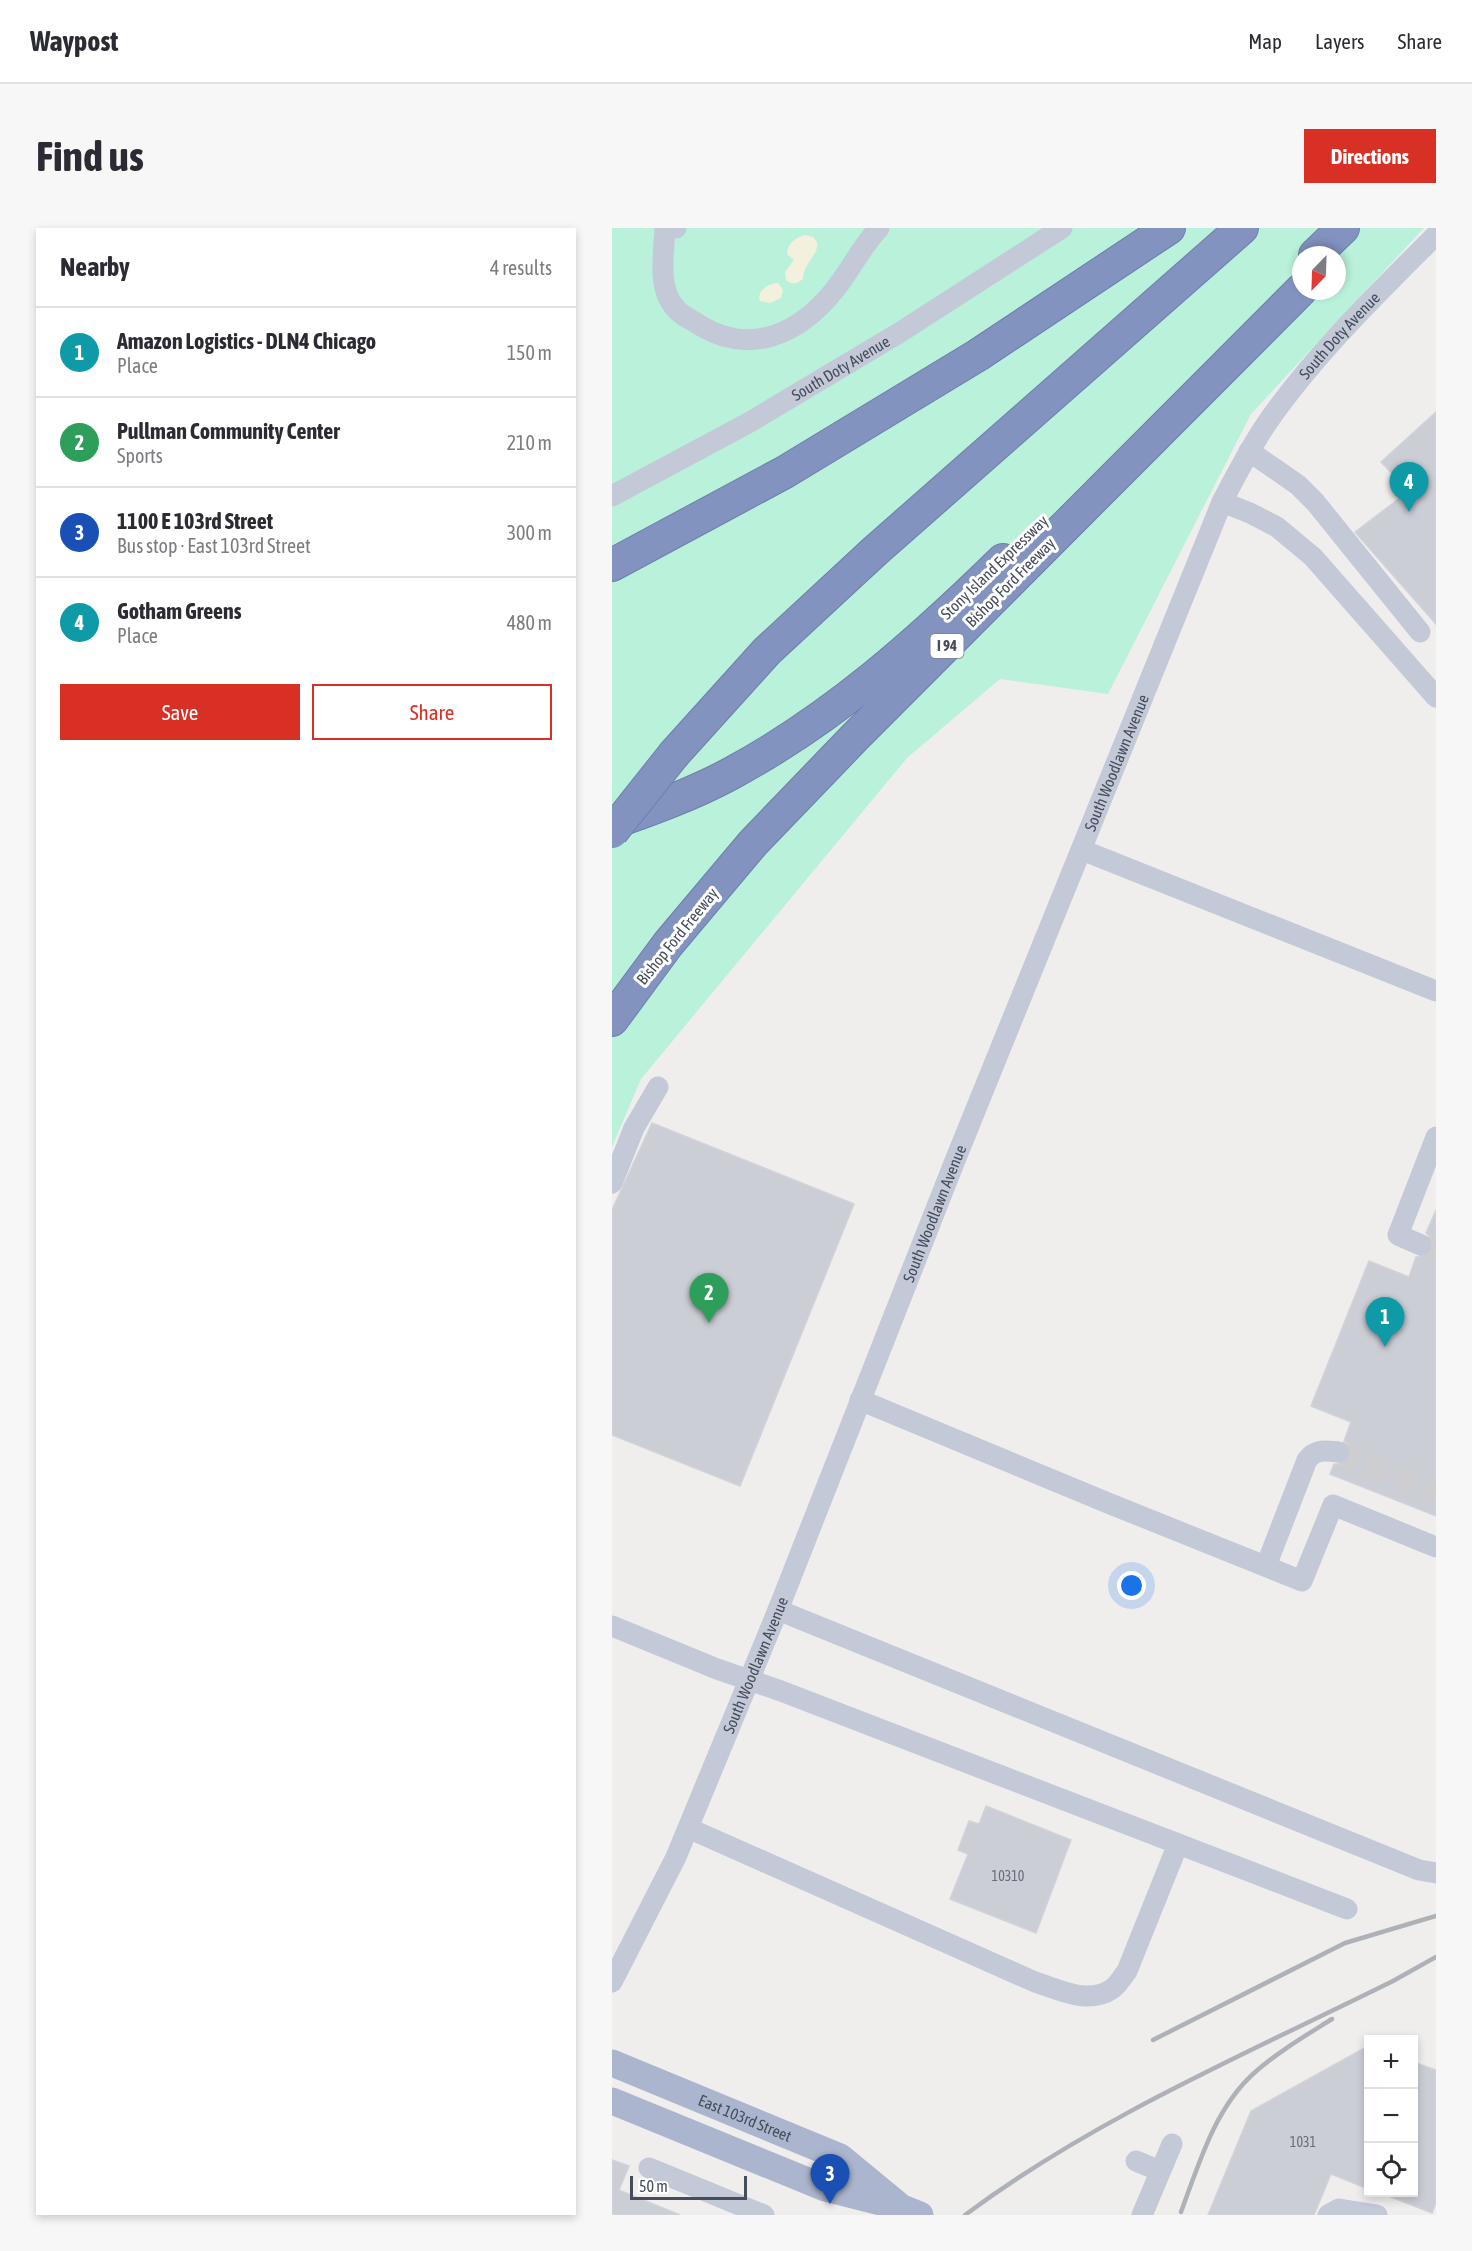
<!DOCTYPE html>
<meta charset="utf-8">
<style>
:root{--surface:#fff;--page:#f7f7f7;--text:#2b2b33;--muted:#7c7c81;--line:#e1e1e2;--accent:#d93025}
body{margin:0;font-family:"Asap Condensed",sans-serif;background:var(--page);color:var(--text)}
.controls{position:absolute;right:18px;bottom:18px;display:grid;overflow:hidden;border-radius:0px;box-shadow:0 3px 9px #0003}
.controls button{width:54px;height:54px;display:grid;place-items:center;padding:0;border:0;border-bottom:2px solid var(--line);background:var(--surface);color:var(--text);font:30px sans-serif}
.compass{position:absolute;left:680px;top:18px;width:54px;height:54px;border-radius:50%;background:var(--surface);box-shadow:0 3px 9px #0003;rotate:203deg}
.scale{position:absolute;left:18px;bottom:15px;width:117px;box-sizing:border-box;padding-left:6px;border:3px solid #454c5c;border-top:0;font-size:16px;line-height:21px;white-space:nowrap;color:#454c5c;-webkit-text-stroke:4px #fff;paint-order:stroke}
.you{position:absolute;left:520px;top:1358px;width:21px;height:21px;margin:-15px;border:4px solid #fff;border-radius:50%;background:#1a73e8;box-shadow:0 0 0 9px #1a73e833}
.badge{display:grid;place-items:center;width:39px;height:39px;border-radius:50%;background:var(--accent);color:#fff;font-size:20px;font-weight:700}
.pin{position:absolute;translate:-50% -50px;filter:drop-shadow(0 2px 3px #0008)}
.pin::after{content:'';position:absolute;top:32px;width:21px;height:18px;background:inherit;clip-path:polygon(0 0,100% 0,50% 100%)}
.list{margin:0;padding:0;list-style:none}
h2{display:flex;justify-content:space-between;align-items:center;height:78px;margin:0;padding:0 24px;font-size:26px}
h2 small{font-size:20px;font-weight:400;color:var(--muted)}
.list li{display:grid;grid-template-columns:39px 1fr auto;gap:18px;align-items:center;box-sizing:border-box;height:90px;padding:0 24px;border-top:2px solid var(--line)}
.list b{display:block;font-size:22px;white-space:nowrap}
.list p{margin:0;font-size:20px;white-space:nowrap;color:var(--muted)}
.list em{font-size:20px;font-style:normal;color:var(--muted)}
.actions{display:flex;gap:12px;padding:18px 24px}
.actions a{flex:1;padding:14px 0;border:2px solid var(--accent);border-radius:0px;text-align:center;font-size:21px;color:var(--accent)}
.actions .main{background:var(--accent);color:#fff}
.icon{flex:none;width:33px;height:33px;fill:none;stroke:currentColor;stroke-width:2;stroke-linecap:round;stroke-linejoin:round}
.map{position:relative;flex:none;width:824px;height:1987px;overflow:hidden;border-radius:0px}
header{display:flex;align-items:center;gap:36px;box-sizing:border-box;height:84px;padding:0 30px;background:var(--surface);border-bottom:2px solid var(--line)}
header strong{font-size:28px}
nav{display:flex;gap:33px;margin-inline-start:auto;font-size:21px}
.intro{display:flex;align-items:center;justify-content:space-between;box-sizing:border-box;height:144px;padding:0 36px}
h1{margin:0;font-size:42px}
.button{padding:15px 27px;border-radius:0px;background:var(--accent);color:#fff;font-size:21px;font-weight:700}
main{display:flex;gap:36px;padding:0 36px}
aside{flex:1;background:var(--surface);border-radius:0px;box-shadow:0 3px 9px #0003}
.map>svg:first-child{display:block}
.green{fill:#b9f1da;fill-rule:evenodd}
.sand{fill:#f3f1dd}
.building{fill:#ccced6;stroke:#d1d2da;stroke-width:1.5}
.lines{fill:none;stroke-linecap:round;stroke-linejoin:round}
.minor-tunnel{stroke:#ceced0;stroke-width:21;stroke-dasharray:21 10;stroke-linecap:butt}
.highway-casing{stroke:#6d7eab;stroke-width:34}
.minor{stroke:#c3c9d6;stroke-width:21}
.major{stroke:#abb6ce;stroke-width:27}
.highway{stroke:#8293c0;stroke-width:32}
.rail{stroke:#afb1b8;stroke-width:4.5}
.highway-bridge-casing{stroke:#6d7eab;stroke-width:34;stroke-linecap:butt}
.highway-bridge{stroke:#8293c0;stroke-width:32}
.labels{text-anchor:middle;stroke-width:6;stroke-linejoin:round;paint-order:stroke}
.number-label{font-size:14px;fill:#676c7a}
.shield{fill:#fff;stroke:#7d828d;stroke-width:1.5}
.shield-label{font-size:15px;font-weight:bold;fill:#454c5c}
.street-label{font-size:16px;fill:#454c5c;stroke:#fff}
</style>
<header>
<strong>Waypost</strong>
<nav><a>Map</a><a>Layers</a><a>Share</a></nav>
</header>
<div class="intro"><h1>Find us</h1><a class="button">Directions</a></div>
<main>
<aside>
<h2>Nearby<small>4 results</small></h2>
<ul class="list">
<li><span class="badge" style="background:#0f9aa8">1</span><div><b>Amazon Logistics - DLN4 Chicago</b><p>Place</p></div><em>150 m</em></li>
<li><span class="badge" style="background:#2e9e5b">2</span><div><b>Pullman Community Center</b><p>Sports</p></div><em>210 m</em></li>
<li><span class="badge" style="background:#1a4fb4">3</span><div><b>1100 E 103rd Street</b><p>Bus stop · East 103rd Street</p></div><em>300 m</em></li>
<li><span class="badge" style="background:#0f9aa8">4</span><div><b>Gotham Greens</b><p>Place</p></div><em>480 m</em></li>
</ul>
<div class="actions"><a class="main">Save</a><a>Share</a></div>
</aside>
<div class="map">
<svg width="824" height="1987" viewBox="0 0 824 1987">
<rect width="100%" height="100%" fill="#f0eeed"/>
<path class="green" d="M0 0H812L639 186 496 466 388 451 295 530 29 851 0 919ZM689 27H725V63H689Z"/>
<g class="sand">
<path d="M193 7 201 9 205 14C207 28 192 33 191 51 185 56 180 57 174 52L173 44 182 32 175 26C175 16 184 9 193 7Z"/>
<path d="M166 55 171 62 169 70 158 75 148 73C144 63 157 55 166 55Z"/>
</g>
<g class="building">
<path d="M824 184V396L743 304 797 263 769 234Z"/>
<path d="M40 895 242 976 128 1258 0 1207V982Z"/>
<path d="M824 982V1288L718 1246 722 1236H732L738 1231 739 1219 732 1213 739 1194 699 1178 757 1033 797 1049 804 1029 816 1028 821 1022 820 1010 814 1005Z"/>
<path d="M374 1578 459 1612 424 1705 338 1671 356 1626 346 1622 357 1593 367 1596Z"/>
<path d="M756 1818V1961L719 1946 702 1987H596L639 1883Z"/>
<path d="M801 1834 824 1842V1975L820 1985 769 1965H801Z"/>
<path d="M0 1932 17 1938 7 1962 68 1987H0Z"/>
</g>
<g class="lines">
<g class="minor-tunnel">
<path d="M809 1017 824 1022"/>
<path d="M727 1224 824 1263"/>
</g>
<defs>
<g id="highway">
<path d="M703 27 731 0"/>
<path d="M0 337 173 244 366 127 557 0"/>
<path d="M62 526 155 423 263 323 630 0"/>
<path d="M0 595C40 581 81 566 118 546 222 490 307 414 391 332"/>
<path d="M0 792 56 716 141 615 242 510 689 62"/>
</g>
</defs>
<use href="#highway" class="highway-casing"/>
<g class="minor">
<path d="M64 0H53C52 27 44 62 66 83 72 89 82 93 89 98 145 131 196 100 230 52 242 35 252 16 267 0"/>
<path d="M637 223 686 257 703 274 808 404"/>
<path id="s1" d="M0 268 138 194 287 105 450 0"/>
<path d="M610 274 638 285 665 299 701 329 824 469"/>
<path d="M470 622 824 763"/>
<path d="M0 955 22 900 46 859"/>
<path d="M809 1017 786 1007 824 909"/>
<path d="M248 1172 496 1275 690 1353 721 1277 824 1319"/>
<path d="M654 1338 695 1232C704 1220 714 1223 727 1224"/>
<path d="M166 1382 807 1642 824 1645"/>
<path d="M0 1398 105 1441 169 1463 735 1681"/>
<path d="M76 1600 423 1754C448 1762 476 1777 500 1761 506 1757 511 1748 515 1743L566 1616"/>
<path id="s2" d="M0 1754 64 1629 166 1382 342 935 610 274C624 247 638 220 655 195 702 127 766 65 824 7"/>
<path d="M524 1933 548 1943"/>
<path d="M37 1940 152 1987"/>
<path d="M530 1987 560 1916"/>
<path d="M716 1987 727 1981 765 1987"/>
</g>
<g class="major">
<path id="s3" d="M0 1835 228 1929 285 1976"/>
<path d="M0 1873 213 1960 288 1979 308 1987"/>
</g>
<use href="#highway" class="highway"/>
<g class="rail">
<path d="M541 1812 733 1715 824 1688"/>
<path d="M569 1984C587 1936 602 1882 641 1846 664 1825 693 1808 720 1791"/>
<path d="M353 1987C483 1890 636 1825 781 1753L824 1729"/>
</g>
<defs>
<path id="highway-bridge" d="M0 604 62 526"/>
</defs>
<use href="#highway-bridge" class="highway-bridge-casing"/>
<use href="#highway-bridge" class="highway-bridge"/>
</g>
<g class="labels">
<g class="number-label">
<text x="396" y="1653">10310</text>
<text x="691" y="1919">1031</text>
</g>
<rect class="shield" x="318.5" y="406" width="33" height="24" rx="4.5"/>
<g class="shield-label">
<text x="335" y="423">I 94</text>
</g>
<g class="street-label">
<text dy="6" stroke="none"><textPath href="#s2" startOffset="1806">South Doty Avenue</textPath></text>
<text dy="6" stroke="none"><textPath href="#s1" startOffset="262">South Doty Avenue</textPath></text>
<text transform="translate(382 339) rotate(-44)" y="6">Stony Island Expressway</text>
<text transform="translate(398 354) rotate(-45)" y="6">Bishop Ford Freeway</text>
<text dy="6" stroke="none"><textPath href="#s2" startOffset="1320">South Woodlawn Avenue</textPath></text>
<text transform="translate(65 708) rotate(-51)" y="6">Bishop Ford Freeway</text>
<text dy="6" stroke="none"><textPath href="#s2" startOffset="834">South Woodlawn Avenue</textPath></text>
<text dy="6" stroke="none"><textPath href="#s2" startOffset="348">South Woodlawn Avenue</textPath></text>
<text dy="6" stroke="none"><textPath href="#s3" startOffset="144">East 103rd Street</textPath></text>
</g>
</g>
</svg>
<div class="controls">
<button>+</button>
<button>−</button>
<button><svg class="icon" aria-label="locate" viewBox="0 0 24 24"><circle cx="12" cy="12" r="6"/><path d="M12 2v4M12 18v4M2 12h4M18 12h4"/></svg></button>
</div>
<svg class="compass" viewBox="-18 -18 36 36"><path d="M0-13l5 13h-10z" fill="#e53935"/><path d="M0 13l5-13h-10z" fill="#7c7c81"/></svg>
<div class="scale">50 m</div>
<div class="you"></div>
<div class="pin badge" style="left:773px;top:1119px;background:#0f9aa8">1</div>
<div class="pin badge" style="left:97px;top:1095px;background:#2e9e5b">2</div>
<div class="pin badge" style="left:218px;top:1976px;background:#1a4fb4">3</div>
<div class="pin badge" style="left:797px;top:284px;background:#0f9aa8">4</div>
</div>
</main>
